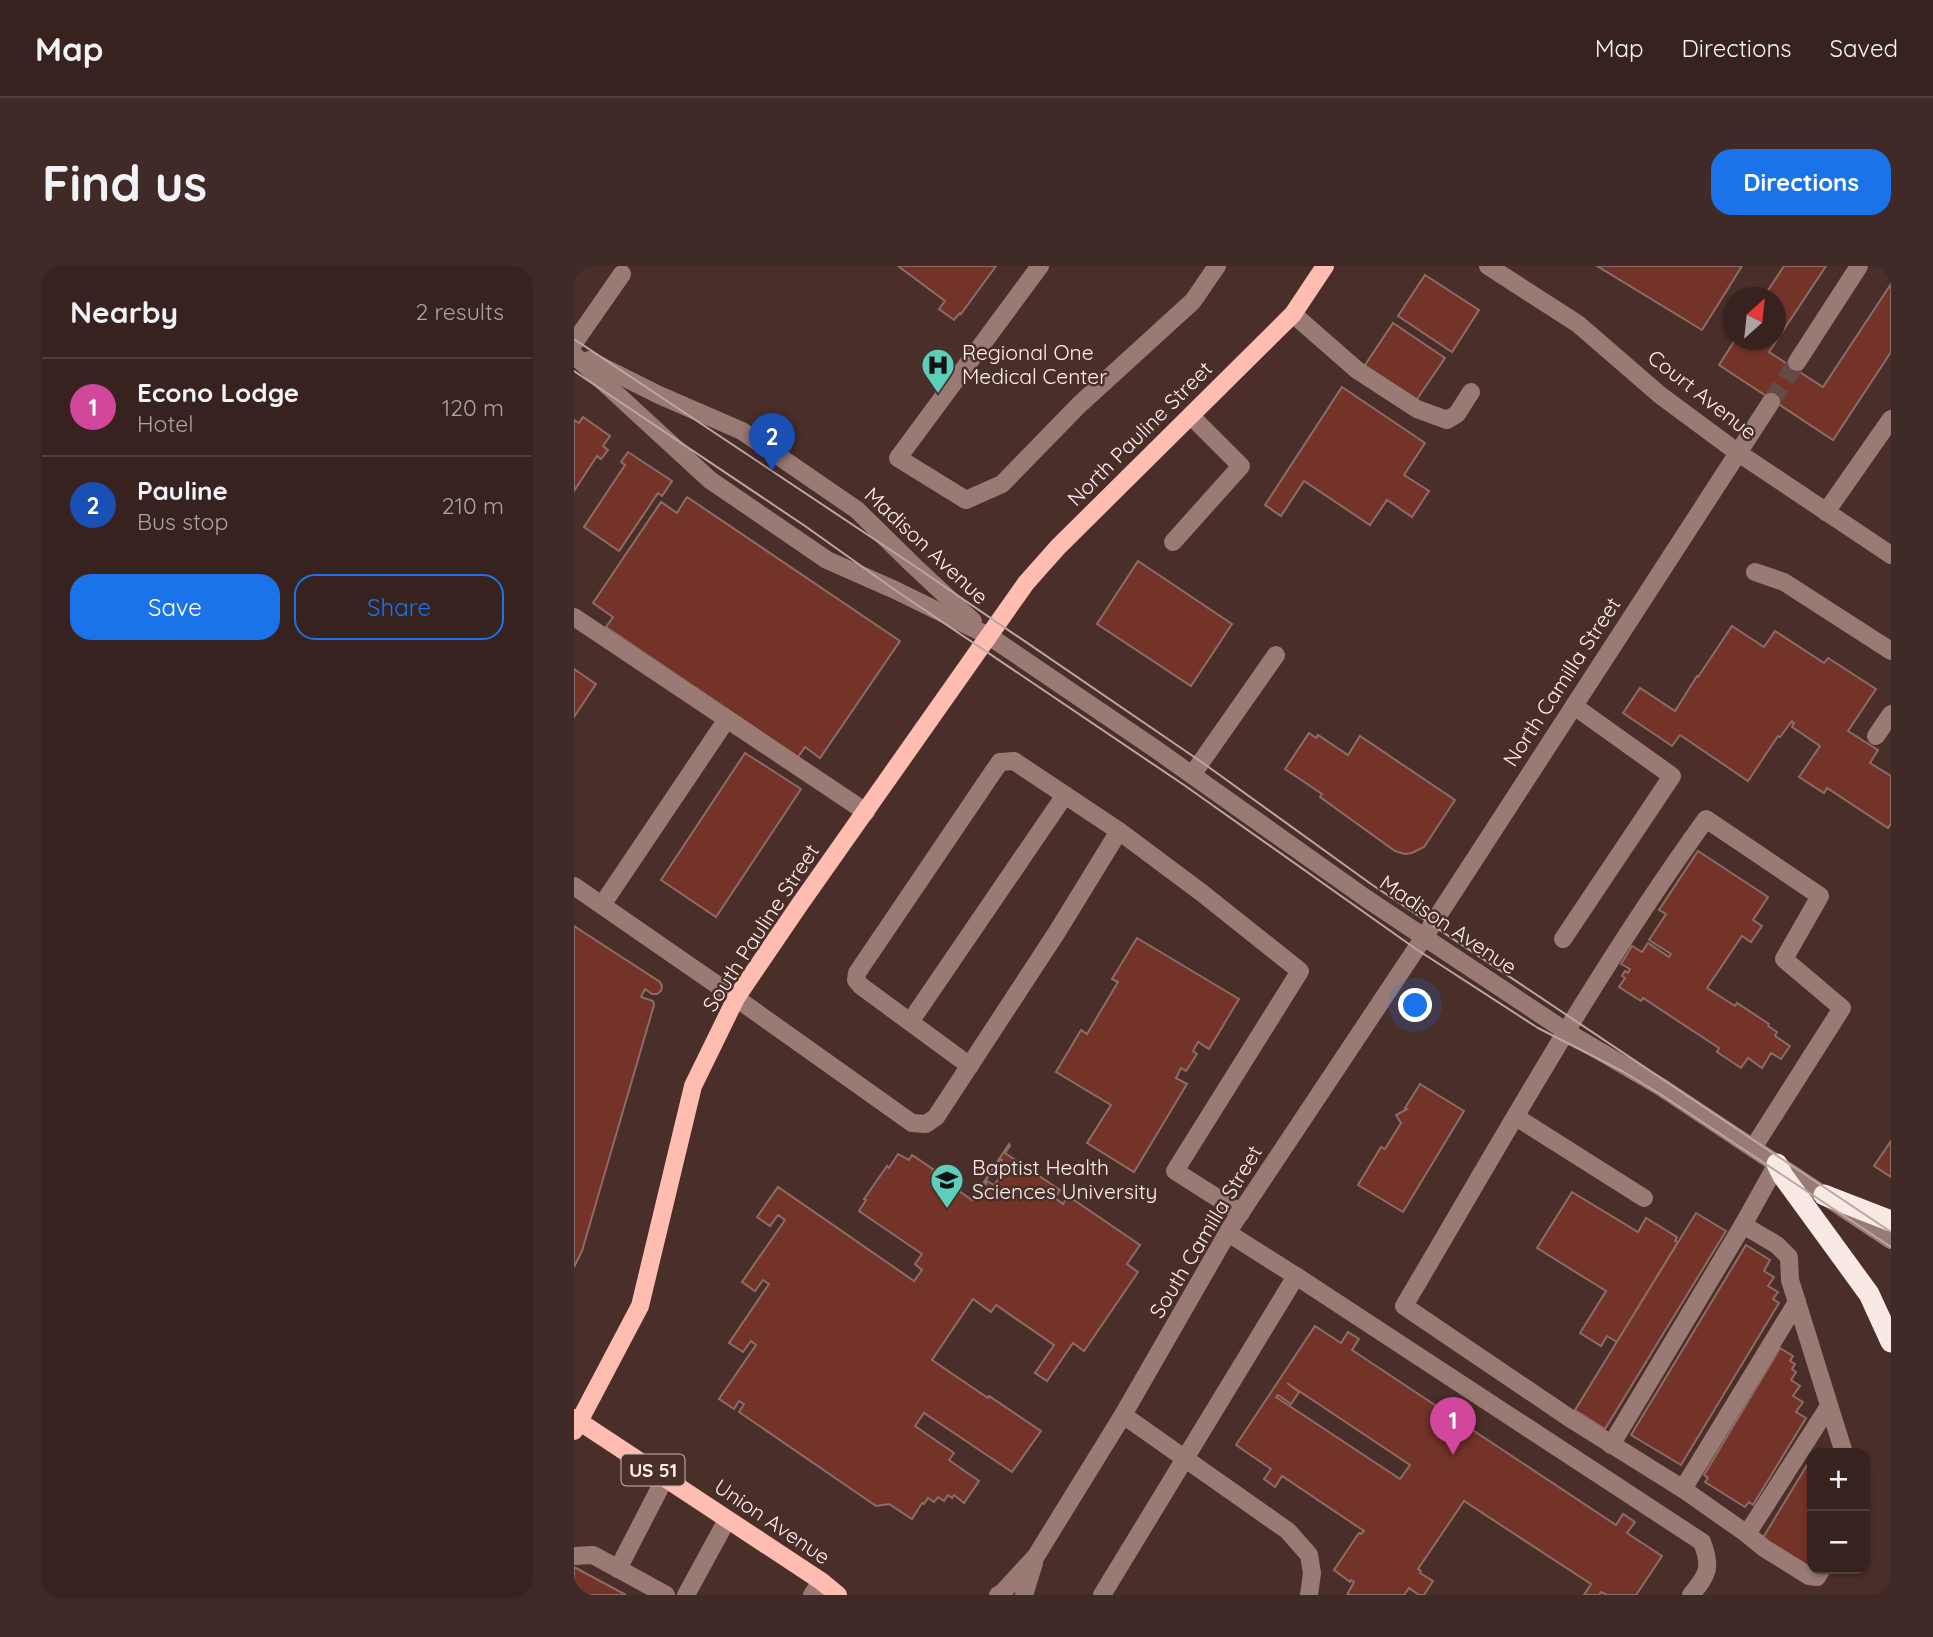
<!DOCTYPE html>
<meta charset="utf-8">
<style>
:root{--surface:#38221f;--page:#3f2a28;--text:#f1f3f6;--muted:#aba4a4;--line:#523f3d;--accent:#1a73e8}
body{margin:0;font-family:Quicksand,sans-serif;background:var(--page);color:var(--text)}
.controls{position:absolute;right:21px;bottom:21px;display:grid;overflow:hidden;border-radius:14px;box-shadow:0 2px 5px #0004}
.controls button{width:63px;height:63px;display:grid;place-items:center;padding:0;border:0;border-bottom:2px solid var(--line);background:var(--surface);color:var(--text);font:35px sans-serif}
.compass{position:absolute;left:1149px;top:21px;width:63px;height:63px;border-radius:50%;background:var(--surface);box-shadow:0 2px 5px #0004;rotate:27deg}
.you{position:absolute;left:842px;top:740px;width:24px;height:24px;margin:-18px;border:5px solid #fff;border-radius:50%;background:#1a73e8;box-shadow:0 0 0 10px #1a73e833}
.badge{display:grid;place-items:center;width:46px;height:46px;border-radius:50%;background:var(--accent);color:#fff;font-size:23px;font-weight:700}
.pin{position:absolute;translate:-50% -58px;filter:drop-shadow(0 2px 4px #0008)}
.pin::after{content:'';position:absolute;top:37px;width:24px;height:21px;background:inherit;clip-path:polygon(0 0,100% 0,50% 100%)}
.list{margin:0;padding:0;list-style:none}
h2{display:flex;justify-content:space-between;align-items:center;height:91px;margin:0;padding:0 28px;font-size:30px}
h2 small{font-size:23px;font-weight:400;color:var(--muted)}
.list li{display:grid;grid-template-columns:46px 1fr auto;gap:21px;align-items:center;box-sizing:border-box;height:98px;padding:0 28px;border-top:2px solid var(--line)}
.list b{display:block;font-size:26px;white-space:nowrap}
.list p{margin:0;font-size:23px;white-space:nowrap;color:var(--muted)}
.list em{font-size:23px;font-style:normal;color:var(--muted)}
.actions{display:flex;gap:14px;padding:21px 28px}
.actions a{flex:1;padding:16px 0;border:2px solid var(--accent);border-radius:21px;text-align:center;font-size:24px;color:var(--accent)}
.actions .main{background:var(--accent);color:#fff}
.map{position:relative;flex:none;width:1317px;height:1329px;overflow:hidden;border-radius:21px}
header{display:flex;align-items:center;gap:42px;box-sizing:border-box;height:98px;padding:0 35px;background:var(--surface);border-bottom:2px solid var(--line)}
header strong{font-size:33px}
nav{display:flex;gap:38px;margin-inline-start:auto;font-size:24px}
.intro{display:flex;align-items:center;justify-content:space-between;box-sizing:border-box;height:168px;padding:0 42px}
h1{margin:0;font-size:49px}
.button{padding:18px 32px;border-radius:21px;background:var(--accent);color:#fff;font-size:24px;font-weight:700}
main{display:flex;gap:42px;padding:0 42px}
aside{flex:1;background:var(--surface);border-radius:21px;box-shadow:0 2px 5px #0004}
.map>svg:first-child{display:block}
.building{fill:#733329;stroke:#8c6c66;stroke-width:2;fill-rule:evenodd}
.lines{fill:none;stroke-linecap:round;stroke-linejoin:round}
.minor-tunnel{stroke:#654b47;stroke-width:18;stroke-dasharray:18 9;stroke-linecap:butt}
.minor{stroke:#9a7a74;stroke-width:18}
.major{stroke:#ffbcb0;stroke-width:18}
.highway{stroke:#f9e9e5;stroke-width:21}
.tram{stroke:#b9a7a3;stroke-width:2}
.labels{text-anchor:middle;stroke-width:5;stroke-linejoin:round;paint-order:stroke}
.shield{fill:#4a2e29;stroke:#c7b6b4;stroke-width:2}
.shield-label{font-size:19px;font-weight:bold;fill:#fdf1ef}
.poi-label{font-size:21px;fill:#fdf1ef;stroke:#4a2e29;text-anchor:start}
.street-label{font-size:21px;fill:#fdf1ef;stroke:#4a2e29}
</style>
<header>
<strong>Map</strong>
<nav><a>Map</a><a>Directions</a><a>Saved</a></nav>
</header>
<div class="intro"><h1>Find us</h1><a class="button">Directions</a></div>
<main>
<aside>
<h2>Nearby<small>2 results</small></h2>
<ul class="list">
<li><span class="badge" style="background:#d1479c">1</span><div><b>Econo Lodge</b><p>Hotel</p></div><em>120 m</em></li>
<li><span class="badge" style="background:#1a4fb4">2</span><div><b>Pauline</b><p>Bus stop</p></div><em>210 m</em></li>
</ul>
<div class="actions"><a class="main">Save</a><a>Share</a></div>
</aside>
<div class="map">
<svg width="1317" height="1329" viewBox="0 0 1317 1329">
<rect width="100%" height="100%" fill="#4a2e29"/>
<g class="building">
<path d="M324 0H422L387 48 386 47 380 54 365 43 371 35Z"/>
<path d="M1023 0H1168L1128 64Z"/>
<path d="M1210 0H1252L1195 86 1249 121 1317 18V86L1259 174 1145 99 1161 74H1202V32H1189Z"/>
<path d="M851 9 905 44 878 86 824 50Z"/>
<path d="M819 57 871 92 839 139 787 105Z"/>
<path d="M768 121 851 177 830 209 855 225 838 251 813 234 796 259 730 215 707 250 691 239Z"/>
<path d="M9 151 36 170 29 180 34 184 27 193 23 190 0 225V154L5 157Z"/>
<path d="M54 186 98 215 88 230 84 227 45 285 10 261 51 199 47 196Z"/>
<path d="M113 231 326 375 246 492 231 481 224 491 32 361 39 351 19 337 87 236 103 247Z"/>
<path d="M564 295 658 358 617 420 523 358Z"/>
<path d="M1158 360 1190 381 1201 365 1250 397 1254 392 1302 423 1274 465 1304 484 1296 497 1317 510V557L1314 562 1253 522 1250 527 1225 511 1246 480 1218 461 1220 457 1218 455 1206 471 1204 470 1174 515 1106 469 1098 480 1049 447 1066 422 1101 445 1123 410 1124 411Z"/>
<path d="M0 403 22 418 0 451Z"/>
<path d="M735 467 742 472 744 469 774 489 786 470 881 534 850 581 838 587 831 588 821 585 746 531 748 528 711 503Z"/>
<path d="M171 487 227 523 142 651 87 614Z"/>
<path d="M1124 585 1194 631 1179 654 1188 660 1177 676 1168 670 1133 722 1161 740 1163 737 1195 758 1194 760 1203 766 1201 770 1216 780 1207 793 1197 787 1188 802 1174 792 1167 802 1143 786 1145 782 1069 732 1067 735 1045 721 1051 712 1048 710 1051 705 1054 707 1056 703 1047 698 1058 680 1068 686 1074 677 1095 691 1097 688 1075 674 1092 648 1085 644Z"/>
<path d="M0 660 86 716 88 720 87 725 83 728H78L71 723 67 731 79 735 80 739 8 985 0 1001Z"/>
<path d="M563 672 665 733 635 783 624 776 619 785 623 788 612 805 607 802 602 812 613 818 560 906 513 877 537 839 482 806 507 764 513 768 544 716 538 713Z"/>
<path d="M846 818 890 845 829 946 784 919 807 881 811 883 827 857 822 849 833 843 831 842Z"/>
<path d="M1317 875V911L1300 900Z"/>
<path d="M435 878 436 880 431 887 486 924 481 932 489 938 494 930 566 979 553 998 564 1006 510 1085 499 1077 473 1115 461 1107 480 1079 422 1039 417 1046 399 1033 358 1094 414 1132 415 1130 467 1165 438 1206 350 1147 341 1160 380 1187 375 1194 405 1215 390 1237 380 1229 378 1232 374 1229 370 1235 364 1231 360 1236 354 1232 350 1238 348 1237 338 1253 315 1238 302 1240 165 1146 170 1138 165 1135 160 1143 145 1133 182 1079 177 1075 169 1086 155 1077 195 1018 189 1014 181 1025 168 1016 211 954 204 949 196 960 183 951 204 921 340 1015 348 1004 341 998 348 988 285 945 292 934 290 933 313 900 315 902 324 888 335 894 338 889 360 904 358 906 398 934ZM426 893 428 894 426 897 432 902 420 919 413 915 412 918 410 917Z"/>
<path d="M998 926 1064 966 1072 952 1103 971 1101 975 1104 976 1043 1076 1033 1070 1027 1080 1006 1067 1032 1025 963 982Z"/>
<path d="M1122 947 1152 965 1031 1163 1001 1144Z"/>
<path d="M1172 979 1196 994 1190 1005 1200 1011 1194 1020 1204 1026 1199 1033 1205 1037 1107 1199 1057 1169Z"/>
<path d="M741 1060 767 1077 774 1066 785 1073 778 1084 1042 1259 1049 1248 1061 1256 1053 1267 1088 1290 1062 1329H1033L1027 1326 1025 1329H1010L1017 1318 890 1235 844 1303 847 1305 846 1307 859 1315 850 1329H845L835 1322 830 1329H773L780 1316 777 1314 776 1316 760 1304 785 1267 787 1268 790 1265 708 1210 701 1221 690 1213 697 1203 662 1179ZM713 1117 836 1199 826 1213 702 1131 704 1129 717 1138 725 1126Z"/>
<path d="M1206 1082 1219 1090 1216 1095 1221 1098 1218 1103 1222 1106 1217 1114 1226 1120 1219 1130 1229 1136 1222 1146 1232 1152 1179 1239 1175 1236 1171 1241 1131 1216 1134 1212 1130 1209Z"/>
<path d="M1233 1199 1238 1202V1302L1236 1305 1187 1275Z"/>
<path d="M0 1301 52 1329H0Z"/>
</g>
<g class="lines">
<path class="minor-tunnel" d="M1197 136 1223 96"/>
<g class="minor">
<path d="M466 0 324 192 392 234 428 218 505 139 619 35 643 0"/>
<path d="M914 0 1004 58 1086 129 1163 186 1317 289"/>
<path d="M719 48 783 104 843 143 873 154 883 148 897 126"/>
<path d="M0 77 48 8"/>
<path d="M0 89 136 214 253 294 321 324 415 370 580 482 793 633 850 671 993 766 1087 821 1317 974"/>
<path d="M15 94 85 129 168 165 283 244 339 299 399 355"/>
<path d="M1223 96 1285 0"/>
<path d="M1252 246 1317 153"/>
<path d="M599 276 667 200 617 150"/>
<path d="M1181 306 1210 316 1317 385"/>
<path d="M0 351 292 546"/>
<path d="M1302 470 1317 448"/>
<path d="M618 509 702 389"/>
<path d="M545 565 628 627 726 705 601 905 667 947"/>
<path d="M0 620 162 732 338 857 352 858 362 851 483 666 545 565 440 495 426 496 419 506 283 707 282 714 287 720 396 800"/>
<path d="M28 639 153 453"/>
<path d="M989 673 1098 510 1000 440"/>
<path d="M336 756 491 529"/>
<path d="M942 851 1070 932"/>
<path d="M1179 882 1268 742 1210 693 1246 630 1132 553C1020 708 927 876 830 1040L994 1151 1109 1223 1173 1268 1190 1282 1235 1310 1243 1311 1248 1303"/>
<path d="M1169 959 1203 979 1215 991 1216 1014 1270 1187"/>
<path d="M654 967 722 1010"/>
<path d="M549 1149 714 1265 735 1289 738 1307 735 1329"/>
<path d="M1037 1179 1169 959 1203 898"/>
<path d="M1109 1223 1223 1036"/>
<path d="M1173 1268 1255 1140"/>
<path d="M0 1290 19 1289 92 1329"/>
<path d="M44 1303 91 1212"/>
<path d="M112 1329 153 1254"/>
<path d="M238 1329 247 1315"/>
<path d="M424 1329 428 1327 462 1290 549 1149 657 961 858 659 1197 136"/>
<path d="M450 1329 460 1297"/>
<path d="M528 1329 722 1010 1128 1276C1138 1302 1134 1308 1117 1329"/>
</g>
<g class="major">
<path d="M0 1152 247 1315 264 1329"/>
<path d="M0 1165 66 1040 119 820 162 732 226 638 452 317 484 281 719 48 751 0"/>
</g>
<g class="highway">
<path d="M1203 898 1209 910 1295 1028 1317 1076"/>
<path d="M1250 929 1317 955"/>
</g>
<g class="tram">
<path d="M0 73 339 299 629 497 797 618 1317 966"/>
<path d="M0 105 231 260 321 324 610 519 842 683 964 762 1048 805 1086 828 1317 981"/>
</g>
</g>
<defs>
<symbol id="hospital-pin" viewBox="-11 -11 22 30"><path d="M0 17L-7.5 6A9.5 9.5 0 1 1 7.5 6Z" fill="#5ccebb" stroke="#4a2e29"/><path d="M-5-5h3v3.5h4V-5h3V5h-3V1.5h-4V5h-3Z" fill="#111"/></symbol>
<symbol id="university-pin" viewBox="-11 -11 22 30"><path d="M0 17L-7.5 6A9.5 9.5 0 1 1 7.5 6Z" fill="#5ccebb" stroke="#4a2e29"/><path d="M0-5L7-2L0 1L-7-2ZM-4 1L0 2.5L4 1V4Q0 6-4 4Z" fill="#111"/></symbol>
</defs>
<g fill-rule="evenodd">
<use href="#hospital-pin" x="345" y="80" width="38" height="52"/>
<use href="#university-pin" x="354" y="895" width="38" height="52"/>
</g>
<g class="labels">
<rect class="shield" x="47.5" y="1188.5" width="63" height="31" rx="5"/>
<g class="shield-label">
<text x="79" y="1211">US 51</text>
</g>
<g class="poi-label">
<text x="388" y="94">Regional One<tspan x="388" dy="24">Medical Center</tspan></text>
<text x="398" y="909">Baptist Health<tspan x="398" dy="24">Sciences University</tspan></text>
</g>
<g class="street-label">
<text transform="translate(1128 129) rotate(38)" y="7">Court Avenue</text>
<text transform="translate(566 168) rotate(-45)" y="7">North Pauline Street</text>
<text transform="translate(352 280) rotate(43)" y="7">Madison Avenue</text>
<text transform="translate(988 416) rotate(-57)" y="7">North Camilla Street</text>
<text transform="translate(874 659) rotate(34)" y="7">Madison Avenue</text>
<text transform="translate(187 662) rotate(-57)" y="7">South Pauline Street</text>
<text transform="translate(632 966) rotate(-59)" y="7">South Camilla Street</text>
<text transform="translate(198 1256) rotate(34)" y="7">Union Avenue</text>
</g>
</g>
</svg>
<div class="controls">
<button>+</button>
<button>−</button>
</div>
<svg class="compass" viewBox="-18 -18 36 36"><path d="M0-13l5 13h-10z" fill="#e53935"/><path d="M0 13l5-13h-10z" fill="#aba4a4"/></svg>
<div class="you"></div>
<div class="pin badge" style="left:879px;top:1189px;background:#d1479c">1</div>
<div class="pin badge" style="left:198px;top:205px;background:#1a4fb4">2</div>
</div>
</main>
